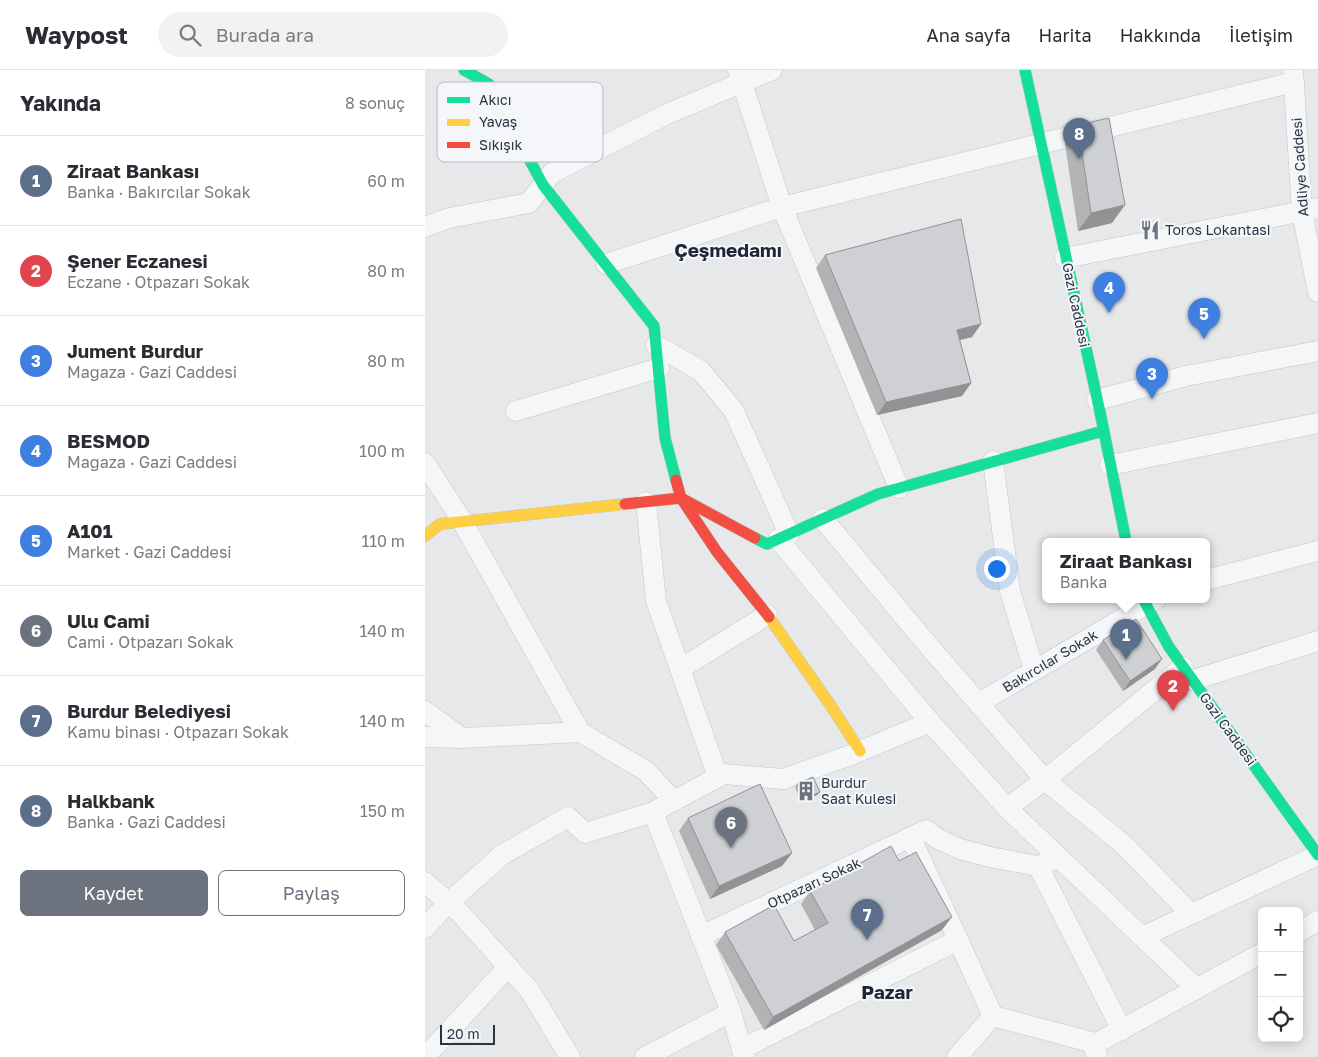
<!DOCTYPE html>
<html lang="tr">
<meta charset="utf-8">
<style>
:root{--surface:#fff;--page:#f2f2f3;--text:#2b2b33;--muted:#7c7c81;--line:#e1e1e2;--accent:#6c737f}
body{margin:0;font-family:"Golos Text",sans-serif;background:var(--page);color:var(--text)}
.controls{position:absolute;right:15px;bottom:15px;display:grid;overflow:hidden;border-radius:8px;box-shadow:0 2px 12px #0003}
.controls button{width:45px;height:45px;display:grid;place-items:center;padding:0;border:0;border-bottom:1px solid var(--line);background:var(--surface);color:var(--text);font:25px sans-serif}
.scale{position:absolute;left:15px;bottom:12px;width:55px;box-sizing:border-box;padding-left:5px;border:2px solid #2b3445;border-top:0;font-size:14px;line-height:18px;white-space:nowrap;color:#2b3445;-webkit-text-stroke:4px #f4f6f9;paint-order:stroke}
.you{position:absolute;left:571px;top:498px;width:18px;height:18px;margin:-12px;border:4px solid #fff;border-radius:50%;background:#1a73e8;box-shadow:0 0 0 8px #1a73e833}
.badge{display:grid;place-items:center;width:32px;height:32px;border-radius:50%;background:var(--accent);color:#fff;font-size:16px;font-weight:700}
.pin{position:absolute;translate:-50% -41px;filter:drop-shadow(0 1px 2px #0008)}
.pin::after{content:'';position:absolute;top:26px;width:18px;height:15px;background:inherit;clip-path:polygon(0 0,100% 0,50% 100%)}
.popup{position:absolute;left:617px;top:468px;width:168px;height:65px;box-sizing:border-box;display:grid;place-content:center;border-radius:8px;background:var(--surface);filter:drop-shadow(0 1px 4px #0005);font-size:16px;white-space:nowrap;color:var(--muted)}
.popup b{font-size:19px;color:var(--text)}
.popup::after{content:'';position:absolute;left:50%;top:100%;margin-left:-10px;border:10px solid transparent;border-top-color:var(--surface)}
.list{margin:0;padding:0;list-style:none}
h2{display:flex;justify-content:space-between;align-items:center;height:65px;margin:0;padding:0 20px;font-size:21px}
h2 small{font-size:16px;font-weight:400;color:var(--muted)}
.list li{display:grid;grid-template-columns:32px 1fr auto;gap:15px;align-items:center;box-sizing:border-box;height:90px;padding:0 20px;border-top:1px solid var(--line)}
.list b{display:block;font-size:19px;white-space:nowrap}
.list p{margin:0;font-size:16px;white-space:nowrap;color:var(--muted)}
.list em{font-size:16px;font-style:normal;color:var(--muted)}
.actions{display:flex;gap:10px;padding:15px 20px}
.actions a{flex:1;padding:11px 0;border:1px solid var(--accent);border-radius:8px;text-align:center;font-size:18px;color:var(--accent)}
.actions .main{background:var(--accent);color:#fff}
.icon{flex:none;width:28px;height:28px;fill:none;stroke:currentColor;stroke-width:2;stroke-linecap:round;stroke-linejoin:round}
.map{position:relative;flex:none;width:893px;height:987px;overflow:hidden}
header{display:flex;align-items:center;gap:30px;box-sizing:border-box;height:70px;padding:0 25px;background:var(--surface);border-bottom:1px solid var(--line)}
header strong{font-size:24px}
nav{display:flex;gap:28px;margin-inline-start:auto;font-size:18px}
.search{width:350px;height:45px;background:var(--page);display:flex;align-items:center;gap:12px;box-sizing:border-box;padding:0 18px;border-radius:28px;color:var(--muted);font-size:19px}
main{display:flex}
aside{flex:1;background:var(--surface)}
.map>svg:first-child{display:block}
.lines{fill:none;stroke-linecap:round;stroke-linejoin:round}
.street-casing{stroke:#c4c6c8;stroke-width:21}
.fast-casing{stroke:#c4c6c8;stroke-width:12}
.slow-casing{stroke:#c4c6c8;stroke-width:12}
.jam-casing{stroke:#c4c6c8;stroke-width:12}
.street{stroke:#f5f6f7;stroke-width:20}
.fast{stroke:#16e098;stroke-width:11}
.slow{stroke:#ffcf43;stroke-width:11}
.jam{stroke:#f24e42;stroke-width:11}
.wall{fill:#b1b3b5}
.shaded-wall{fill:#909294}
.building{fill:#ced0d3;stroke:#909294}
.labels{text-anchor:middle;stroke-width:4;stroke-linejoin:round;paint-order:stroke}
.street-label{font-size:14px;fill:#2b3445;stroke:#f4f6f9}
.poi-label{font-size:14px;fill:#2b3445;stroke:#f4f6f9;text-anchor:start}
.district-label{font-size:19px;font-weight:bold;fill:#1d2536;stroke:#f4f6f9}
.key{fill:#f4f6f9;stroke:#b8bcc3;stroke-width:1}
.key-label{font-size:14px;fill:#2b3445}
</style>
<header>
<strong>Waypost</strong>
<div class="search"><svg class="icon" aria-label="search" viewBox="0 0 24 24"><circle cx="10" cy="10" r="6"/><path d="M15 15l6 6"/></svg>Burada ara</div>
<nav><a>Ana sayfa</a><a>Harita</a><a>Hakkında</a><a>İletişim</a></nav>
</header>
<main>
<aside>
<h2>Yakında<small>8 sonuç</small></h2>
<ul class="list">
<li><span class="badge" style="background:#5c6f8a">1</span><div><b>Ziraat Bankası</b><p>Banka · Bakırcılar Sokak</p></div><em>60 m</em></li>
<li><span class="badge" style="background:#e0444e">2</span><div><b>Şener Eczanesi</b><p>Eczane · Otpazarı Sokak</p></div><em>80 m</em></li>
<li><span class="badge" style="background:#3f7fe0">3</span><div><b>Jument Burdur</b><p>Mağaza · Gazi Caddesi</p></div><em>80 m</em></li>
<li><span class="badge" style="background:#3f7fe0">4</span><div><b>BESMOD</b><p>Mağaza · Gazi Caddesi</p></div><em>100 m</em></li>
<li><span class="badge" style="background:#3f7fe0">5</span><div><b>A101</b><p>Market · Gazi Caddesi</p></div><em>110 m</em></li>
<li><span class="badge" style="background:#6b7280">6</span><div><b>Ulu Cami</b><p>Cami · Otpazarı Sokak</p></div><em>140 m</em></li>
<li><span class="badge" style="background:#5c6f8a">7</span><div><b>Burdur Belediyesi</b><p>Kamu binası · Otpazarı Sokak</p></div><em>140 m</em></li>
<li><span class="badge" style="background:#5c6f8a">8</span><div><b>Halkbank</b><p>Banka · Gazi Caddesi</p></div><em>150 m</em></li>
</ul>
<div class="actions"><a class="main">Kaydet</a><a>Paylaş</a></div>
</aside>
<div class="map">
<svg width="893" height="987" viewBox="0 0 893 987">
<rect width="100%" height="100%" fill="#e6e8ea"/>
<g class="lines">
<defs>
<g id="street">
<path d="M313 0 357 137 474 418"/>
<path d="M868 0 877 142 893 222"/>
<path d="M0 157 24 148 104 133 127 103 242 44 347 0"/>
<path d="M640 188 893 138"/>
<path d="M181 194 357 137 869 12"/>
<path d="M231 275 276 301 309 341 364 464"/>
<path d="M672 330 761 306 893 281"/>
<path d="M91 341 234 298"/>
<path d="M568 391 585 521 609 600"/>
<path d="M0 393 37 451 155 662 221 701 249 731"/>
<path d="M685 395 893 353"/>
<path d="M221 432 231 531 293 707"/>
<path d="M398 449 502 574 620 710 699 775 766 844"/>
<path d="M353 469 505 652 582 738 772 919"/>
<path d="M781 510 893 481"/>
<path d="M255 599 342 545"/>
<path d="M768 610 893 571"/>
<path d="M554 633 731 529"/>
<path d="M0 641 37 668 155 662"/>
<path d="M0 667 37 668"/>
<path d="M582 738 620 710 758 597"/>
<path d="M228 742 306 942 319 987"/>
<path d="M486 768 568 946"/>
<path d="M613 796 697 960"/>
<path d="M0 812 35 843 105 921 145 987"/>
<path d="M0 858 23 833 77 785 143 747 160 763 228 742 299 704 358 709 426 685 505 652"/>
<path d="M874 862 893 851"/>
<path d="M276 866 501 760 513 769 535 779 565 787 613 796 633 788"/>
<path d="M717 867 893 785"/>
<path d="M568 946 666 972 672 985"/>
<path d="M668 975 837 883"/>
<path d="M317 979 533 870"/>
<path d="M0 987 83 897"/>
<path d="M220 987 306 942"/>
<path d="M532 987 568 946"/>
</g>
<g id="fast">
<path d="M39 0 64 14 118 115 229 256 240 368 251 410"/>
<path d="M600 0 675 342 701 471"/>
<path d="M330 468 342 474 453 424 678 361"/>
<path d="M718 529 744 577 893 785"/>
</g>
<g id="slow">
<path d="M0 466 15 454 200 434"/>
<path d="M344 547 406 636 435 681"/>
</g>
<g id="jam">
<path d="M251 410 256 428 292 482 344 547"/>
<path d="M200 434 256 428 330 468"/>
</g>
</defs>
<use href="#street" class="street-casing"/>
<use href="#fast" class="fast-casing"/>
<use href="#slow" class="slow-casing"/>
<use href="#jam" class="jam-casing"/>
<use href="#street" class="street"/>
<use href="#fast" class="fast"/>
<use href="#slow" class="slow"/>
<use href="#jam" class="jam"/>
</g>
<g class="wall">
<path d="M653 55 687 153 653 161 640 74Z"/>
<path d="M400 185 556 254 547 267 535 270 546 313 537 326 452 345 391 198Z"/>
<path d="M678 570 730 599 698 621 671 580Z"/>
<path d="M372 714 392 725 376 732 370 717Z"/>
<path d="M263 748 367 783 357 796 285 829 254 761Z"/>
<path d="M474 791 517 860 339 960 291 875 300 862 369 871 390 860 376 834 385 821Z"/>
</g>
<g class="shaded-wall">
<path d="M700 135 687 153 653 161 666 143Z"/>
<path d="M556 254 547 267 523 273 532 260Z"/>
<path d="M546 313 537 326 452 345 461 332Z"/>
<path d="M737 589 730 599 698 621 705 611Z"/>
<path d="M395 722 392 725 376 732 379 729Z"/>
<path d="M367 783 357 796 285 829 294 816Z"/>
<path d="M527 847 517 860 339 960 348 947Z"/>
</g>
<g class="building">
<path d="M684 48 700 135 666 143 653 55Z"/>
<path d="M536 149 556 254 532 260 546 313 461 332 400 185Z"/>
<path d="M711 549 737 589 705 611 678 570Z"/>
<path d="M388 707 395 722 379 729 372 714Z"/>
<path d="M335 714 367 783 294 816 263 748Z"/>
<path d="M466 776 474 791 491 782 527 847 348 947 300 862 349 835 369 871 403 853 385 821Z"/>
</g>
<defs>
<symbol id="restaurant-bare" viewBox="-9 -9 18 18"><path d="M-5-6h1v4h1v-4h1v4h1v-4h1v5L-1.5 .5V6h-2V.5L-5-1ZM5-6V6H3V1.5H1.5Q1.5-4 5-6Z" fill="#6c737f" stroke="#f4f6f9" stroke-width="2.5" paint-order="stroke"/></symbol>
<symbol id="building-bare" viewBox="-9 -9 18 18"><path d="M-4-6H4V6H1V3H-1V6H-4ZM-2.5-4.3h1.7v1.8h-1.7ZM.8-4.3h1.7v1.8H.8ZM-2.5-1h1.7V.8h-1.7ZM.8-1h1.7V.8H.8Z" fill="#6c737f" stroke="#f4f6f9" stroke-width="2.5" paint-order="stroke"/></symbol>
</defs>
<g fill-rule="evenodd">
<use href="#restaurant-bare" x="711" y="146" width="28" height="28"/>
<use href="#building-bare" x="367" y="707" width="28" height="28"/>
</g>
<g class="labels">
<g class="street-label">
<text transform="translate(875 97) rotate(-94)" y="5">Adliye Caddesi</text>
<text transform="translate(651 235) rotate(78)" y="5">Gazi Caddesi</text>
<text transform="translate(625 591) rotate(-31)" y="5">Bakırcılar Sokak</text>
<text transform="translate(803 659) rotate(54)" y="5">Gazi Caddesi</text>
<text transform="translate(389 813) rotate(-25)" y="5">Otpazarı Sokak</text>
</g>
<g class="poi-label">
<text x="740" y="165">Toros Lokantasi</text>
<text x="396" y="718">Burdur<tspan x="396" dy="16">Saat Kulesi</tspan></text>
</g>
<g class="district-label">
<text x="303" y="187">Çeşmedamı</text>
<text x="462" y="929">Pazar</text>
</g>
</g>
<rect x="12" y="12" width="166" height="80" rx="8" class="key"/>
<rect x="22" y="27" width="23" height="6" fill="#16e098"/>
<rect x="22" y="49" width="23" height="7" fill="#ffcf43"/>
<rect x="22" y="72" width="23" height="6" fill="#f24e42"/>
<g class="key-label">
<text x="54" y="35">Akıcı</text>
<text x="54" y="57">Yavaş</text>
<text x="54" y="80">Sıkışık</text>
</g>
</svg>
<div class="controls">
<button>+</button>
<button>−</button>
<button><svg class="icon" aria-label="locate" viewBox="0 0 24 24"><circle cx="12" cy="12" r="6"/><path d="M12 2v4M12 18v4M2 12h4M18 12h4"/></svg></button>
</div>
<div class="scale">20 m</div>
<div class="you"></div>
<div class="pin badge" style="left:701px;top:590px;background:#5c6f8a">1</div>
<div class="popup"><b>Ziraat Bankası</b>Banka</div>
<div class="pin badge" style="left:748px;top:641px;background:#e0444e">2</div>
<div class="pin badge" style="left:727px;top:329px;background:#3f7fe0">3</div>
<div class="pin badge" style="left:684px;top:243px;background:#3f7fe0">4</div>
<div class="pin badge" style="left:779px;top:269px;background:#3f7fe0">5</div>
<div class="pin badge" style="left:306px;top:778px;background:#6b7280">6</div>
<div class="pin badge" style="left:442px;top:870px;background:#5c6f8a">7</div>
<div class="pin badge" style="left:654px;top:89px;background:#5c6f8a">8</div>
</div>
</main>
